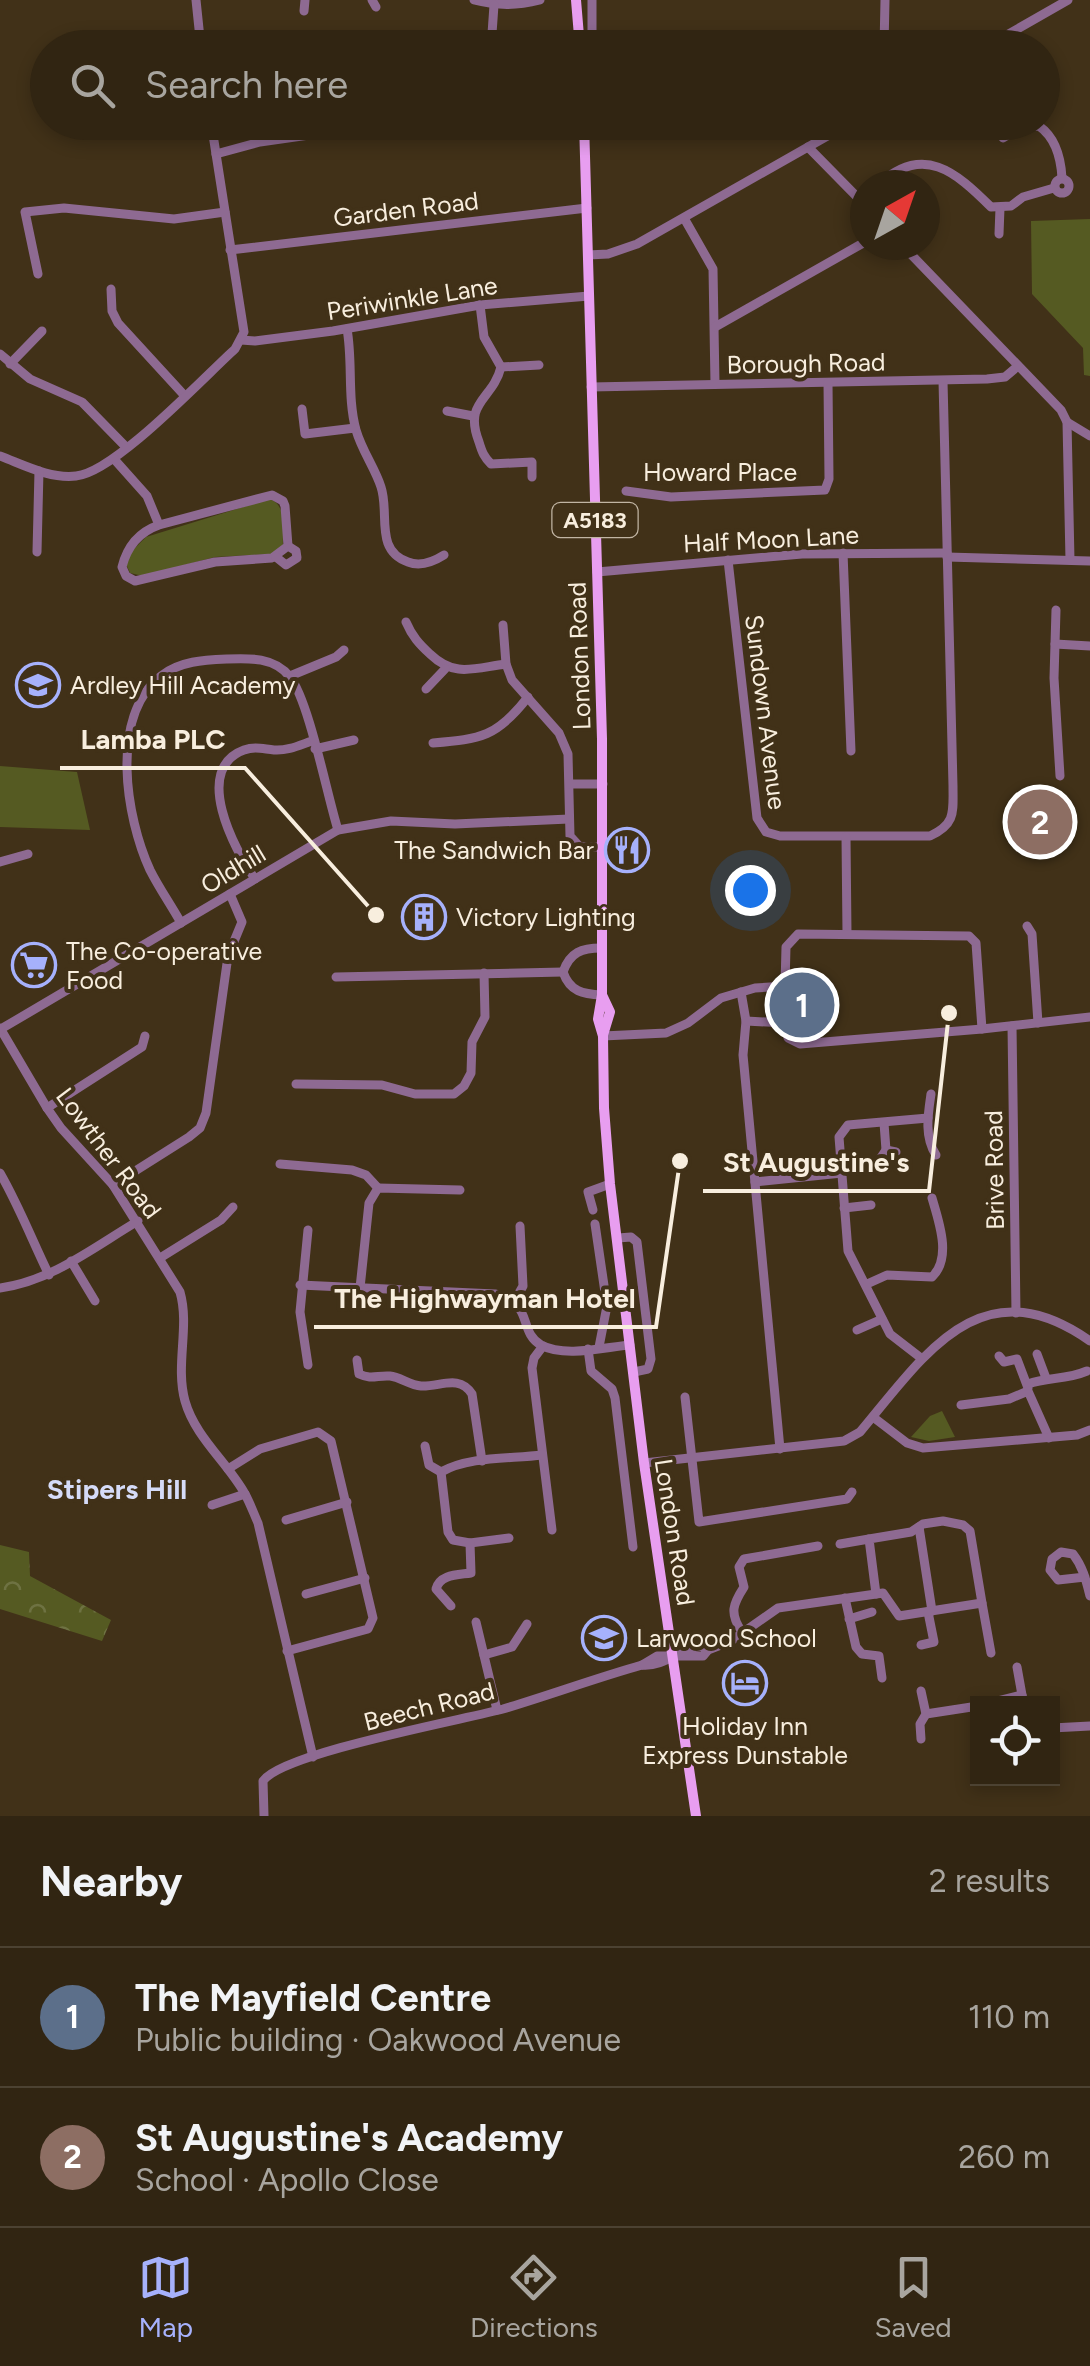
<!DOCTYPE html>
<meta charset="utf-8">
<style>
:root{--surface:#312512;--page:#3d3120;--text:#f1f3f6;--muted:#a8a59f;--line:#4c4232;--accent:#a6b1fc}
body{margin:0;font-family:Figtree,sans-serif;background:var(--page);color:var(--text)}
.controls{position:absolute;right:30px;bottom:30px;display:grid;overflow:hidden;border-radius:0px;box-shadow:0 5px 15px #0003}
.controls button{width:90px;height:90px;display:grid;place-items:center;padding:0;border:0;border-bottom:2px solid var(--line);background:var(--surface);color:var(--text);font:50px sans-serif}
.compass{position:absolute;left:850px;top:170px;width:90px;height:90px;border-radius:50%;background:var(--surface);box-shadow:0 5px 15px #0003;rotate:40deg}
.you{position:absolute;left:750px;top:890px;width:35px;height:35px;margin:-25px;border:8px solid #fff;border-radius:50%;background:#1a73e8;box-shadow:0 0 0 15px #1a73e833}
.badge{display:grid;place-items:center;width:65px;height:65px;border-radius:50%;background:var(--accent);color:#fff;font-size:32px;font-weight:700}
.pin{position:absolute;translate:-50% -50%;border:5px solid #fff;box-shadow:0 2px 10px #0006}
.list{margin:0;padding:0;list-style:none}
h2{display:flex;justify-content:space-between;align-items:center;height:130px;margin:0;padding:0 40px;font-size:42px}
h2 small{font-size:32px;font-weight:400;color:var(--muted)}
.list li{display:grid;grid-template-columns:65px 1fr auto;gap:30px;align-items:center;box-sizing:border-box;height:140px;padding:0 40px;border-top:2px solid var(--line)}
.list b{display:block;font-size:38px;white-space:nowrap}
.list p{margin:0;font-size:32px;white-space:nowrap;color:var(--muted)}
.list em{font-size:32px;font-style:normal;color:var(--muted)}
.icon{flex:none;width:55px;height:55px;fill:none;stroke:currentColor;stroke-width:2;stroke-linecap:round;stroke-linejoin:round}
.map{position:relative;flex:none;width:1090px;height:1816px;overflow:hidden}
.search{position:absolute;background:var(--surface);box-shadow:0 5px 15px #0003;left:30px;right:30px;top:30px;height:110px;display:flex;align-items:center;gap:25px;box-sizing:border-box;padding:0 35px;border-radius:55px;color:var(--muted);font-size:38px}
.sheet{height:410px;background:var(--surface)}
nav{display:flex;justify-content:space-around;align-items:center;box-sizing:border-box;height:140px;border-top:2px solid var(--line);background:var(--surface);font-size:28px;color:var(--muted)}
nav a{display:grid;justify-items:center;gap:5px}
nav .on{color:var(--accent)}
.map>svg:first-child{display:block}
.forest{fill:url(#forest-crowns)}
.park{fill:#555a22}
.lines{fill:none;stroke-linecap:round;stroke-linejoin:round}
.minor{stroke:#8e6a92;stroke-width:9}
.major{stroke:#e89ef0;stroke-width:10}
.labels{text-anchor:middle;stroke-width:8;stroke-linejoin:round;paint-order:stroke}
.shield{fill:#413118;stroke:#c1b5a3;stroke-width:2.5}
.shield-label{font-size:22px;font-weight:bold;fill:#f8eede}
.street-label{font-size:25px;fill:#f8eede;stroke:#413118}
.poi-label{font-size:25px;fill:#f8eede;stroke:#413118;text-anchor:start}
.neighbourhood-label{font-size:28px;font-weight:bold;fill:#d5dbf8;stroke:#413118}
.leader{fill:none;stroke:#f8eede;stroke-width:4}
.callout-dot{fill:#f8eede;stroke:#413118;stroke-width:4}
.callout-label{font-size:28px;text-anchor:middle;font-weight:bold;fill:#f8eede;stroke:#413118;stroke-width:8;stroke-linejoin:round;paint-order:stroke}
</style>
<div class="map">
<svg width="1090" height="1816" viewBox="0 0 1090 1816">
<defs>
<pattern id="forest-crowns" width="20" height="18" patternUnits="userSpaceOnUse" patternTransform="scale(2.5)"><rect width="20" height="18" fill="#555a22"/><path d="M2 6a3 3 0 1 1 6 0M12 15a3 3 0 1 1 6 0" fill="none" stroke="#6e7242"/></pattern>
</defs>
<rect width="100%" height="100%" fill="#413118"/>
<path class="forest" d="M0 1545 29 1552 30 1576 111 1620 102 1641 0 1609Z"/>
<g class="park">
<path d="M1090 219V376L1084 375 1083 348 1032 294 1031 221Z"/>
<path d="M269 499C288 505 282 528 283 546L272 554 215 557 143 576 130 573 126 564 130 553 146 537Z"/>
<path d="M0 766 77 772 90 830 0 827Z"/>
<path d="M942 1411 955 1437 929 1441 911 1437 930 1416Z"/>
</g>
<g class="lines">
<g class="minor">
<path d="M196 0 201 48"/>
<path d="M372 0 376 7"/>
<path d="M474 0C498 6 516 6 540 0"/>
<path d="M304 11 305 0"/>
<path d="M297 43 300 48"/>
<path d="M347 48 353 47"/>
<path d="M491 48 494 5"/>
<path d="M592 48V0"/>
<path d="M884 48 885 0"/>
<path d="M984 48 1068 0"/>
<path d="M640 126V122"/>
<path d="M1003 138 1021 127 1039 126C1056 138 1061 159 1062 178"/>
<path d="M808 147 865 205"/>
<path d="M216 154 260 142 379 125"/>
<circle cx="1062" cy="186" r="7"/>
<path d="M878 185C923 143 956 172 991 207L1011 206 1023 197 1054 188"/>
<path d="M684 218 713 269 715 384"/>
<path d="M999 234 1000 208"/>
<path d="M902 245 1061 410 1067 422 1070 560"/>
<path d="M230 250 587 208"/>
<path d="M588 255 608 254 637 244 852 122"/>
<path d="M38 274 25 212 64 208 174 219 225 212"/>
<path d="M111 289 112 311 118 323 184 395"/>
<path d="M480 305 484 337 501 367C493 400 463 401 479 442 482 452 484 457 491 464L532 462V477"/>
<path d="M715 327 865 242"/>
<path d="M347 329C353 362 347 397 356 430 362 451 375 468 381 487 390 514 374 550 408 562 421 567 433 562 444 555"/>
<path d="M241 340 255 341 333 331 480 305 589 296"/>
<path d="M0 354 30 379 82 402 126 447"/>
<path d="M10 364 42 331"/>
<path d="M501 367 539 365"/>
<path d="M591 387 987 379 1005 377 1018 366"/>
<path d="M302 409 305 434 355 428"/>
<path d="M447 411 473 416"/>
<path d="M1067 422 1090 436"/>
<path d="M0 456C24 465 50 479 76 476 114 473 203 378 235 349L244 332 211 122"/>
<path d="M114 459 147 496 159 525 272 495 283 501 285 506 288 546 272 558 215 562 135 581 126 576 122 567C127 547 139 532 159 525"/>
<path d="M626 491 671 497 825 490 829 479 828 383"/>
<path d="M37 552 39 471"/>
<path d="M843 553 851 751"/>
<path d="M276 557 286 565 297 558 296 551 288 546"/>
<path d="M947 557 1090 561"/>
<path d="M728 560 757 818 766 832 780 836H930C956 824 953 812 953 786L943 381"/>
<path d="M597 572 802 554 947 553"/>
<path d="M1056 610 1054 678 1060 776"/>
<path d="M406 622C412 636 419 644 430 654 455 678 474 668 506 664"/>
<path d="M503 625 506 664 512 680 559 733 568 754 570 836 580 847H600"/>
<path d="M1055 644 1090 646"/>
<path d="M290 676 336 657 344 650"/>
<path d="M426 689 445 669"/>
<path d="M433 743C481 739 497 737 528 697"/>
<path d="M315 749 354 740"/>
<path d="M570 784H603"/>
<path d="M846 837 847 934"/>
<path d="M0 862 28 854"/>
<path d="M255 879C234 849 192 769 244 750 255 746 263 749 274 750 288 751 300 745 312 741"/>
<path d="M181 923C171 905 159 888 150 870 126 818 109 716 161 676 180 661 204 660 227 659 249 658 275 657 290 677 309 701 327 795 338 830"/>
<path d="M1027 926 1032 934 1038 1023"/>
<path d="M601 948C582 948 570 952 563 972 570 992 583 994 602 995"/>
<path d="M336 977 563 972"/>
<path d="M785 986 788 1038 800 1044 982 1029 1090 1017"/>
<path d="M741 992 746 1021 743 1055 780 1449"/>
<path d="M746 1021 785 1023"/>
<path d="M1012 1026 1016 1313"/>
<path d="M0 1028 47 1108 61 1128 113 1185 180 1292C190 1327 175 1365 185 1401 195 1437 228 1463 245 1494 250 1503 254 1514 258 1523L313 1757"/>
<path d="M1 1029 338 830 391 821 455 824 569 819"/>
<path d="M603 1036 666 1033 688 1023 721 998 755 988 785 986 786 947 798 934 969 936 976 943 982 1029"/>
<path d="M296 1084 382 1085 415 1094H454L464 1086 471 1073 472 1042 485 1017 484 973"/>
<path d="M931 1094C928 1114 924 1137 936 1155"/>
<path d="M47 1108 142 1047 145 1036"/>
<path d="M884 1123 886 1150"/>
<path d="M880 1159 886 1150 896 1152"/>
<path d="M280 1164 352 1170 366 1175 378 1188"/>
<path d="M0 1173C19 1206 32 1240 49 1275"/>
<path d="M755 1182 842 1173"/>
<path d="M113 1185 189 1137 200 1128 206 1113 228 956 242 922 230 894"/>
<path d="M844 1208 871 1205"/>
<path d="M593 1210 588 1192 610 1184"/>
<path d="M595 1224 607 1306 599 1347"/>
<path d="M618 1238 631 1237 637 1242 651 1359 648 1369 634 1372"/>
<path d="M160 1258 221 1220 233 1207"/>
<path d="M71 1261 95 1301"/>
<path d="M867 1284 887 1275 932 1277C952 1258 939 1222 932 1198"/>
<path d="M300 1285 495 1294C535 1303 517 1331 541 1345 565 1358 605 1347 630 1345"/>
<path d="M0 1288C52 1281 94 1247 138 1221"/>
<path d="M360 1288 369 1203 378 1188 460 1190"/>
<path d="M514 1302 523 1286 520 1226"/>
<path d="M857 1330 882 1319"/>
<path d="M543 1346 534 1358 532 1368 552 1530"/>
<path d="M588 1349 591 1371 612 1389 615 1398 633 1547"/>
<path d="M1037 1354 1046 1378"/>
<path d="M999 1356 1004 1362 1017 1359 1028 1388"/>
<path d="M921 1358 890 1334 848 1251 839 1137 848 1125 928 1118"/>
<path d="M357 1360 359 1374C372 1380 377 1375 390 1376 400 1377 410 1385 421 1386 440 1387 459 1374 472 1394L482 1461"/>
<path d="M308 1365 300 1312 308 1230"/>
<path d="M1028 1384C1048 1377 1066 1380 1087 1371"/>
<path d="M685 1397 699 1522 847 1499 852 1492"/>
<path d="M961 1405 1009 1399 1028 1391 1049 1438"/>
<path d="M873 1417 907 1443 923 1448 1077 1435 1090 1430"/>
<path d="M425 1446 429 1465 441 1472"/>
<path d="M644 1463 844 1441 860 1432C924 1356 980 1264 1090 1341"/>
<path d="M228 1469 260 1449 318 1432 331 1441 373 1618 368 1629 287 1651"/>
<path d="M212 1505 245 1494"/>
<path d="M286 1520 347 1502"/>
<path d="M919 1527 932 1611"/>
<path d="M509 1538 470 1543 453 1540 448 1532 441 1472C469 1456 510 1459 542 1455"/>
<path d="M840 1544 869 1539"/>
<path d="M1085 1577 1058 1580 1050 1570 1052 1559 1061 1552 1073 1554C1083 1567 1086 1580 1090 1596"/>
<path d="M306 1594 365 1578"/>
<path d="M876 1594 869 1539 911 1532 923 1524 943 1521 963 1525 970 1531 982 1603"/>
<path d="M845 1598 856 1647 862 1654 879 1656 882 1678"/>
<path d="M451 1606 436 1589C440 1574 458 1575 471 1573L470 1543"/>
<path d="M849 1619 872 1612"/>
<path d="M476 1622 497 1710"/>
<path d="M742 1632C729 1613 733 1604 744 1587L739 1567 744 1559 818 1546"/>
<path d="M921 1645 934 1642 928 1612"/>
<path d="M484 1655 512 1647 527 1624"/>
<path d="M642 1665 657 1656H703L708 1650 731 1641 778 1608 883 1593 899 1616 982 1603 991 1653"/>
<path d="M1017 1667 1022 1695"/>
<path d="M985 1704 1022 1695 1024 1704"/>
<path d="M926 1714 978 1706"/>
<path d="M1052 1728 1090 1726"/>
<path d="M921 1739 920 1724 926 1714 921 1691"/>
<path d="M264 1816 263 1781C282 1753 462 1720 503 1709 550 1695 596 1678 642 1665 664 1667 680 1649 701 1646L708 1650"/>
</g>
<g class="major">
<path d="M576 0 580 48"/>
<path d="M584 122 602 739V995L598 1019 603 1036 604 1108 610 1184 644 1463 696 1816"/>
<path d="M602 995 610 1012 603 1035"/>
</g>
</g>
<defs>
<symbol id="school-ring" viewBox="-11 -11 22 22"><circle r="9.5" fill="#413118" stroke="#a6b1fc" stroke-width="1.5"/><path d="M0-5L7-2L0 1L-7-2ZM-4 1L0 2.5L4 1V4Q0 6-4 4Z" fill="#a6b1fc"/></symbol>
<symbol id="restaurant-ring" viewBox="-11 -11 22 22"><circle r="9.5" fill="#413118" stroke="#a6b1fc" stroke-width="1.5"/><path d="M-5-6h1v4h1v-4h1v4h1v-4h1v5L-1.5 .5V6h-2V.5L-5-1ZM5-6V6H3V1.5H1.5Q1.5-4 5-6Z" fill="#a6b1fc"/></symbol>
<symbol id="building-ring" viewBox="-11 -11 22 22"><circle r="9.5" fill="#413118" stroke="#a6b1fc" stroke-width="1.5"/><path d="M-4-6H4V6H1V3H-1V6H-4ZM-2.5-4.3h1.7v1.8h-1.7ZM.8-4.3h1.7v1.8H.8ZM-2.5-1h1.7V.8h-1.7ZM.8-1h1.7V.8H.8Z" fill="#a6b1fc"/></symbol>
<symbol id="supermarket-ring" viewBox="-11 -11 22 22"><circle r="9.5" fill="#413118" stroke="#a6b1fc" stroke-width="1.5"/><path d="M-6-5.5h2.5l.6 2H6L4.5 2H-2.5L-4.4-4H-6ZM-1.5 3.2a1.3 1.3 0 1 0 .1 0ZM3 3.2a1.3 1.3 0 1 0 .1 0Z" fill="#a6b1fc"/></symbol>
<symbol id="hotel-ring" viewBox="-11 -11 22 22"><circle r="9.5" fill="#413118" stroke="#a6b1fc" stroke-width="1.5"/><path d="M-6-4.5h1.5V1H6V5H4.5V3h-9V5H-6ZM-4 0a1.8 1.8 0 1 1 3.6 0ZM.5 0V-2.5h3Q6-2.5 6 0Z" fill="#a6b1fc"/></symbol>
</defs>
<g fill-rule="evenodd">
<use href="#school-ring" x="13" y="660" width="50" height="50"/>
<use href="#restaurant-ring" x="602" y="825" width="50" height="50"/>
<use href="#building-ring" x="399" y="892" width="50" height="50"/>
<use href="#supermarket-ring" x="9" y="940" width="50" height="50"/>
<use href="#school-ring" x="579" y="1613" width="50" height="50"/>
<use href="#hotel-ring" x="720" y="1658" width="50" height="50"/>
</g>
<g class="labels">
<rect class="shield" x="552.5" y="503" width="85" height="34" rx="8"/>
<g class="shield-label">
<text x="595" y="528">A5183</text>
</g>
<g class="street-label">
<text transform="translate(406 209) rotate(-7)" y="9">Garden Road</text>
<text transform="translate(412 298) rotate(-9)" y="9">Periwinkle Lane</text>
<text transform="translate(806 363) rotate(-1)" y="9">Borough Road</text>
<text x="720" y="481">Howard Place</text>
<text transform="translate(771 539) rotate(-3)" y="9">Half Moon Lane</text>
<text transform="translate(579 656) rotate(-92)" y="9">London Road</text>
<text transform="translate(766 712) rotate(83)" y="9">Sundown Avenue</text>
<text transform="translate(233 869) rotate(-31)" y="9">Oldhill</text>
<text transform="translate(109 1153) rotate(53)" y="9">Lowther Road</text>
<text transform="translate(994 1170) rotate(-91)" y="9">Brive Road</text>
<text transform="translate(675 1532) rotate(81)" y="9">London Road</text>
<text transform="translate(429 1706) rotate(-14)" y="9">Beech Road</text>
</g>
<g class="poi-label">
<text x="70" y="694">Ardley Hill Academy</text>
<text x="594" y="859" text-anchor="end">The Sandwich Bar</text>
<text x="456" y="926">Victory Lighting</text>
<text x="66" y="960">The Co-operative<tspan x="66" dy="29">Food</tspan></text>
<text x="636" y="1647">Larwood School</text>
<text x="745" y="1735" text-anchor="middle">Holiday Inn<tspan x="745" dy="29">Express Dunstable</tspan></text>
</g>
<g class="neighbourhood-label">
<text x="117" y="1499">Stipers Hill</text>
</g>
</g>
<path class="leader" d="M376 915L245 768H60M949 1013L929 1191H703M680 1161L656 1327H314"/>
<g class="callout-dot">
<circle cx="376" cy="915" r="10"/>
<circle cx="949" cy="1013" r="10"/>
<circle cx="680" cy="1161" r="10"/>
</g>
<g class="callout-label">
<text x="153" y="749">Lamba PLC</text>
<text x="816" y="1172">St Augustine's</text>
<text x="485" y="1308">The Highwayman Hotel</text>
</g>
</svg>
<div class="controls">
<button><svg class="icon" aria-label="locate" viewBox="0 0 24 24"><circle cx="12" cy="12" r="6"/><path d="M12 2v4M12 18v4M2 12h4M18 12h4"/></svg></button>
</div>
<svg class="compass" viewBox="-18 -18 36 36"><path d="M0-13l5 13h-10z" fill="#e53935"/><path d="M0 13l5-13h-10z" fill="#a8a59f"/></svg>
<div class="you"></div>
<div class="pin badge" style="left:802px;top:1005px;background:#5c6f8a">1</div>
<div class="pin badge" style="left:1040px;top:822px;background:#8d6e63">2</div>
<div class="search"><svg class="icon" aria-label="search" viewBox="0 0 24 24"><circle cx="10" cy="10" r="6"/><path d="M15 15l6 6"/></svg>Search here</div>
</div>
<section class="sheet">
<h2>Nearby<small>2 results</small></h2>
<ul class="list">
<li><span class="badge" style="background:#5c6f8a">1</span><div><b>The Mayfield Centre</b><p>Public building · Oakwood Avenue</p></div><em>110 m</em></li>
<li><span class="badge" style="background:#8d6e63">2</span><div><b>St Augustine's Academy</b><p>School · Apollo Close</p></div><em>260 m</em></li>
</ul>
</section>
<nav>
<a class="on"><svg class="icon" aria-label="map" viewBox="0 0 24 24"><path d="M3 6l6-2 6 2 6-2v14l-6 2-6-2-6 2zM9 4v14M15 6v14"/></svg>Map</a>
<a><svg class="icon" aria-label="directions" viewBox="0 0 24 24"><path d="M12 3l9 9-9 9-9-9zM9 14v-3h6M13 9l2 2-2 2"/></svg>Directions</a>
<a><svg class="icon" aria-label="saved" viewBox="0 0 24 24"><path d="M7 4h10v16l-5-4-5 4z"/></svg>Saved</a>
</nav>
